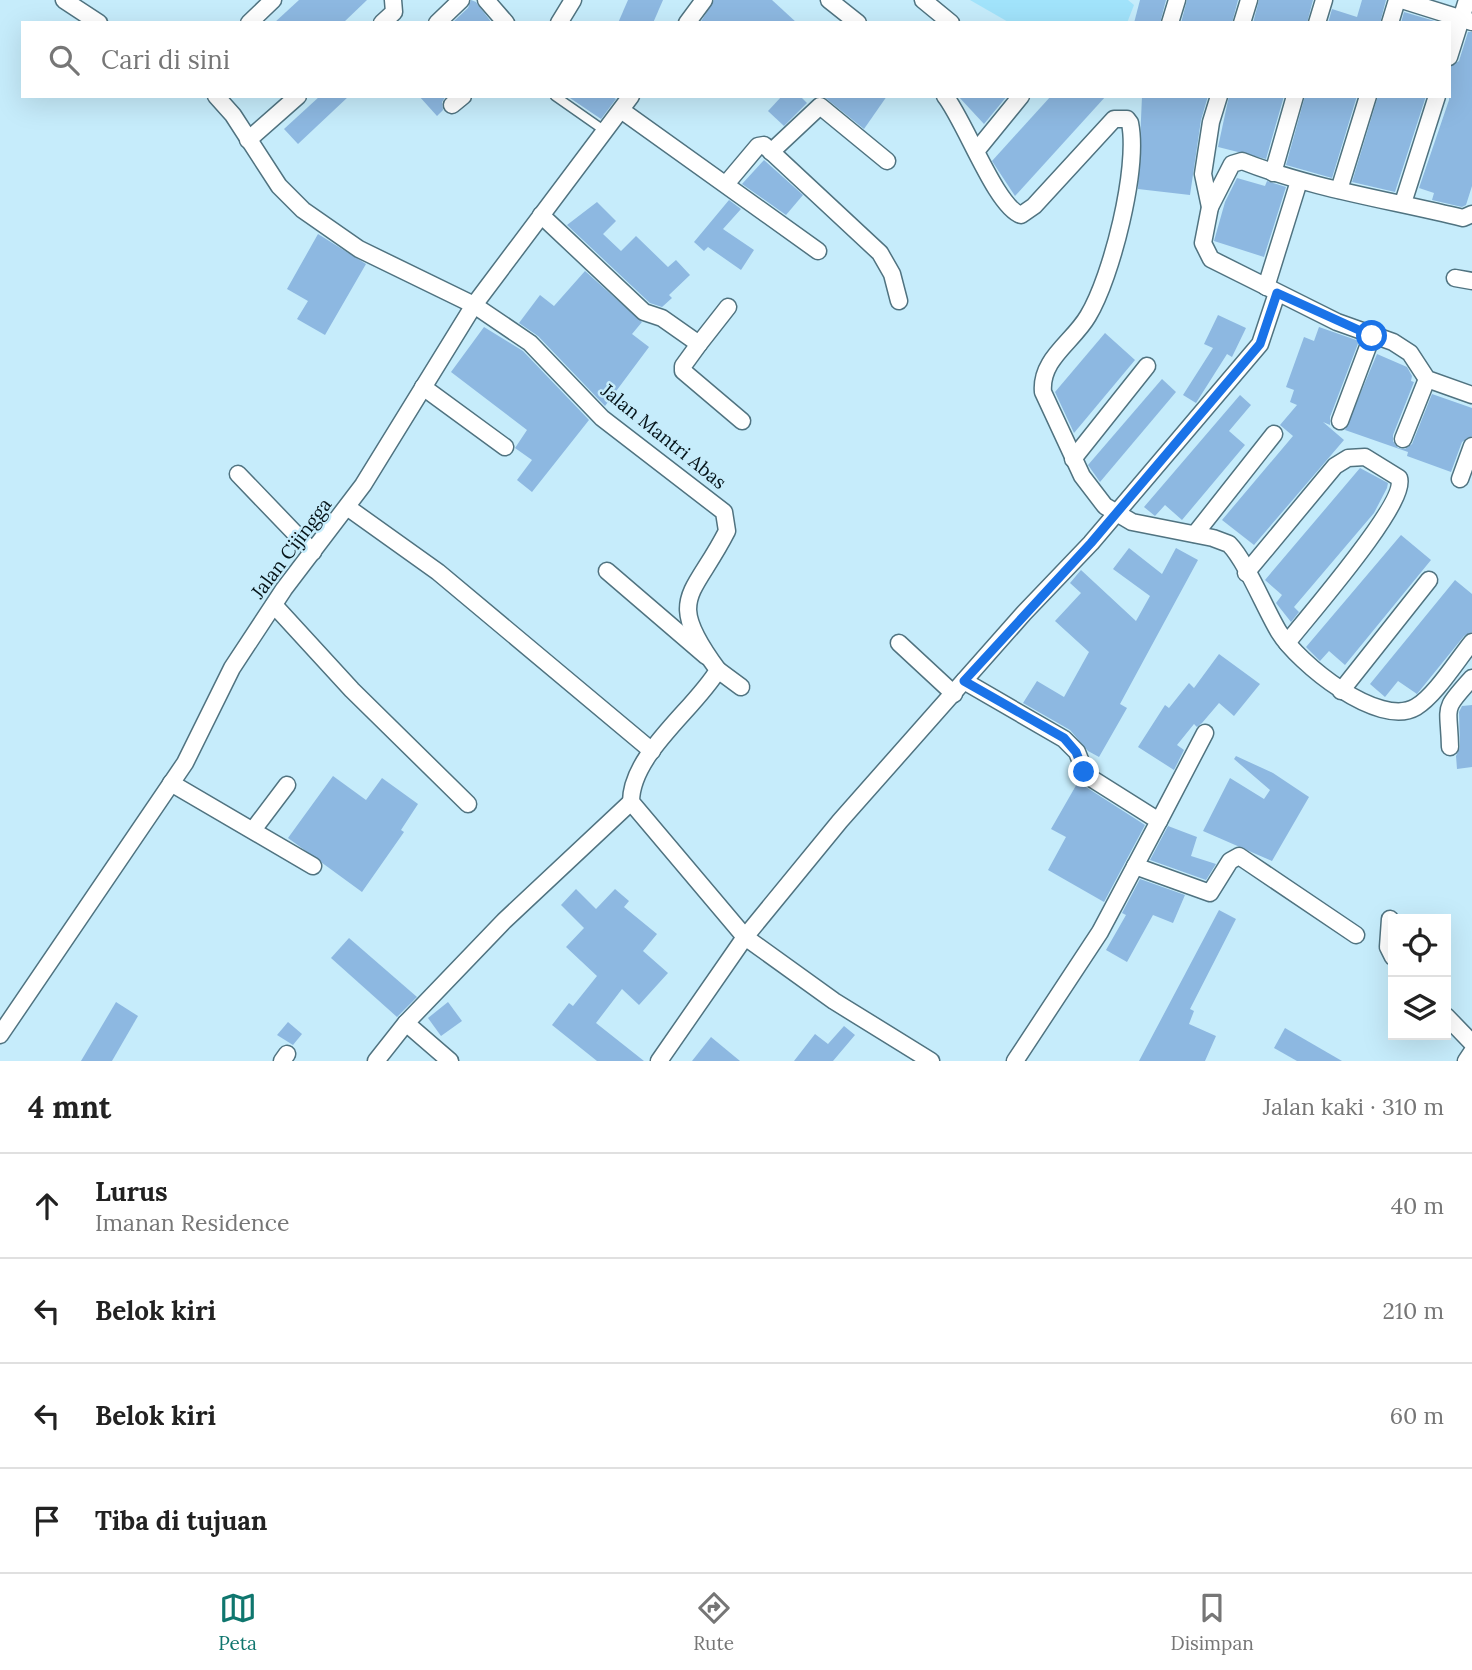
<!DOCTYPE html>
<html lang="id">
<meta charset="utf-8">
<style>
:root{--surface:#fff;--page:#f6f6f6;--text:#222;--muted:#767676;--line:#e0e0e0;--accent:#0f766e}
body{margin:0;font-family:Lora,serif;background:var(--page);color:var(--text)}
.controls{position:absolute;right:21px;bottom:21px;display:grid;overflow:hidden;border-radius:0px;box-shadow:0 7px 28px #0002}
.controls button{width:63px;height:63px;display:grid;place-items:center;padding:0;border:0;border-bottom:2px solid var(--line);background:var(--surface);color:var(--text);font:35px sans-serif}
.stop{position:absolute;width:21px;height:21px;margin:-16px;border:5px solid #1a73e8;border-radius:50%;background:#fff}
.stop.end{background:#1a73e8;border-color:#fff;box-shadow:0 2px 7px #0008}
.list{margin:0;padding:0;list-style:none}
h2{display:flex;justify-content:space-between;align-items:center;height:91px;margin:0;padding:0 28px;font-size:30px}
h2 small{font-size:23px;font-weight:400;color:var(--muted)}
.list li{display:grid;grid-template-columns:46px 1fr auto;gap:21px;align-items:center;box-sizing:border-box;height:105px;padding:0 28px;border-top:2px solid var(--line)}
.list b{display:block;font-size:26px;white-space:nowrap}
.list p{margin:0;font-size:23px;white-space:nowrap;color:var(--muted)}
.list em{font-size:23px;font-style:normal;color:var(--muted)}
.icon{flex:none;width:38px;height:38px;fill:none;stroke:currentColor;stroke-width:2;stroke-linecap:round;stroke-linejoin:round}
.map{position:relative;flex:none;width:1472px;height:1061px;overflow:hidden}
.search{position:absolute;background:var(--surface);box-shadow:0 7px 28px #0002;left:21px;right:21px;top:21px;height:77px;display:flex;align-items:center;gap:18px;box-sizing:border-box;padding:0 24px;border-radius:0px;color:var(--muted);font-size:26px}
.sheet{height:511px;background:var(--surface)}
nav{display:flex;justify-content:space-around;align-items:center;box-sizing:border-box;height:98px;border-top:2px solid var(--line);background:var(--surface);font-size:19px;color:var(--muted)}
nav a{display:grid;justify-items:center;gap:4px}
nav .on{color:var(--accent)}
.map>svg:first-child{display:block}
.green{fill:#a1e3fb}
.building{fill:#8db8e1}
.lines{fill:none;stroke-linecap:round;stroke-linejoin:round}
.service-casing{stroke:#507380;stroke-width:11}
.minor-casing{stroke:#507380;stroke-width:19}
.service{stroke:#fff;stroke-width:8}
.minor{stroke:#fff;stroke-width:16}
.route{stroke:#1a73e8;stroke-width:9}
.labels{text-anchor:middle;stroke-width:5;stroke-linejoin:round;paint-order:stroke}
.street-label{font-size:19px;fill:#061419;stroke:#c6ecfb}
</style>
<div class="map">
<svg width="1472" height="1061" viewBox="0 0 1472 1061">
<rect width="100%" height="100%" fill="#c6ecfb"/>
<path class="green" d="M970 0H1128L1134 5 1127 23H1010Z"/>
<g class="building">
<path d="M299 0H367L343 23H274Z"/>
<path d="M471 0 476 2 492 23H452L468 8Z"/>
<path d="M628 0H663L653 23H618Z"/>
<path d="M714 0H772L797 23H700Z"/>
<path d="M1140 0H1166L1160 23H1134Z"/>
<path d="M1187 0H1238L1232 23H1181Z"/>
<path d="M1259 0H1313L1307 23H1253Z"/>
<path d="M1362 0H1386L1380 23H1328L1332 9 1357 17Z"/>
<path d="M1404 12 1438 22 1401 23Z"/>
<path d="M1468 32H1472V186L1466 205 1462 207 1432 200 1434 193 1419 188 1449 100V67L1459 61Z"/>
<path d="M320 96H349L298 144 284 129Z"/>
<path d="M419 96H446L442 102 443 110 437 116Z"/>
<path d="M567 96H611L616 99 601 119Z"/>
<path d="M782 96H800L807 103 784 126 768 111Z"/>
<path d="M823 96H887L864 129Z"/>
<path d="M958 96H1007L984 124Z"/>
<path d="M1051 96H1106L1015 196 992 161Z"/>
<path d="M1142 96H1208L1201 120 1190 195 1138 189Z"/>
<path d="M1229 96H1284L1266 159 1218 147Z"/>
<path d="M1305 96H1357L1332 178 1286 165Z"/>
<path d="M1378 96H1426L1395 192 1352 182Z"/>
<path d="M764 160 803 195 786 215 742 184Z"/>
<path d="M1237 178 1265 186 1267 181 1286 187 1264 257 1214 241 1225 202Z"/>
<path d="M729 200 741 209 723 229 754 250 741 270 708 247 704 251 694 242Z"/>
<path d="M597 202 616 221 603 234 621 251 636 236 668 267 676 260 690 275 669 295 672 298 662 307 650 303 567 225Z"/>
<path d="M318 234 366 264 325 335 297 319 308 301 287 289Z"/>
<path d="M585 271 642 322 632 334 649 347 605 406 538 336 519 323 540 295 554 306Z"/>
<path d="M1218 315 1246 328 1232 357 1227 354 1196 403 1183 395 1213 348 1204 344Z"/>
<path d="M484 327 523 351 589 420 532 492 517 480 532 460 515 448 527 430 451 372Z"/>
<path d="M1319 327 1359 341 1330 417V425L1323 422 1344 440 1254 545 1222 520 1293 436 1280 425 1297 405 1290 402 1294 390 1286 387 1304 337 1314 341Z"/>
<path d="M1105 333 1135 360 1074 433 1055 392Z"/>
<path d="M1377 354 1407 367 1412 376 1411 381 1414 382 1393 435V441L1398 448 1405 449 1412 444 1432 394 1472 408V436L1462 442 1451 472 1407 456 1408 452 1345 430Z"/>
<path d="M1162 379 1176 392 1100 482 1088 465Z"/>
<path d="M1240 395 1251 405 1229 431 1245 445 1182 520 1165 505 1155 516 1144 507Z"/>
<path d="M1360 468 1388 483 1387 488 1374 513 1294 607 1299 612 1291 622 1276 603 1282 595 1265 580Z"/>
<path d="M1401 535 1431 560 1345 665 1329 651 1320 661 1306 647Z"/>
<path d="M1129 548 1162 574 1176 548 1198 560 1120 704 1127 708 1099 757 1088 751 1070 730 1023 703 1037 681 1064 697 1089 652 1055 621 1081 593 1070 583 1081 570 1136 621 1150 596 1113 569Z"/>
<path d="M1455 580 1472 594V632L1464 636 1417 694 1398 681 1385 697 1370 684Z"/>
<path d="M1219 654 1260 684 1234 716 1219 703 1202 723 1197 727 1194 724 1177 745 1184 750 1174 770 1138 747 1165 705 1169 708 1189 683 1194 688Z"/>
<path d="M1472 705V767L1457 769 1456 756 1460 747 1459 712 1462 706Z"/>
<path d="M1236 756 1273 773 1309 797 1272 861 1203 831 1230 778 1264 799 1270 790 1234 759Z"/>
<path d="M333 776 366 800 382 778 418 804 401 830 404 832 362 892 288 838Z"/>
<path d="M1078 782 1145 825 1104 902 1048 870 1066 837 1051 829Z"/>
<path d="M1168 826 1197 837 1191 856 1216 864 1206 880 1150 860Z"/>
<path d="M1140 879 1185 895 1173 923 1153 915 1127 962 1106 950 1126 915 1122 913Z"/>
<path d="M576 889 596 909 615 889 629 901 624 907 657 934 643 951 668 973 639 1005 622 989 596 1023 644 1061H597L552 1025 569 1003 573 1006 597 976 566 947 584 928 561 905Z"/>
<path d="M1219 910 1236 919 1190 1009 1194 1011 1189 1024 1216 1036 1205 1061H1139Z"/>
<path d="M349 938 417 997 397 1017 331 958Z"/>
<path d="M116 1002 138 1016 112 1061H81Z"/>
<path d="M448 1002 462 1021 441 1036 428 1018Z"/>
<path d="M288 1022 302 1034 293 1045 277 1035Z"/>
<path d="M844 1026 855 1035 833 1061H794L815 1034 828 1044Z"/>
<path d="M1285 1028 1342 1061H1297L1274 1048Z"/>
<path d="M711 1037 740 1061H692Z"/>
</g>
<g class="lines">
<defs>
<path id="service" d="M555 96 605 131"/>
<g id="minor">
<path d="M64 0 99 23"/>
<path d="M486 0 506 23"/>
<path d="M829 0 858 23"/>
<path d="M923 0 951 23"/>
<path d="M1402 0 1472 22"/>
<path d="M249 23 273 0"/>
<path d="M382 23 394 12 393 0"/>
<path d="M437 23 461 0"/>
<path d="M559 23 573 0"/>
<path d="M687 23 704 0"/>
<path d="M1170 23 1177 0"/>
<path d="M1242 23 1249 0"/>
<path d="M1317 23 1324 0"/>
<path d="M1390 23 1397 0"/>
<path d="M1449 57 1467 0"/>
<path d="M216 96 233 115 279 186 303 210 359 249 474 305 530 343 602 418 724 512 727 531C693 598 664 597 718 670 695 709 631 754 631 802L745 937 834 1001 931 1061"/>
<path d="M945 96C965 121 996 207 1021 215L1034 206 1114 119H1127L1130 123C1139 168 1112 276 1088 316 1073 342 1040 359 1043 392L1082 476 1105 506 1132 522 1213 538 1229 544C1246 561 1265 609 1279 632 1298 663 1379 729 1416 707 1435 696 1458 659 1472 642"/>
<path d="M1219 96 1211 122 1203 174 1210 207 1203 243 1211 259 1337 322 1393 342 1410 353 1427 379 1472 395"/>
<path d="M452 105 463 96"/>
<path d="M621 110 818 251"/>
<path d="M248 140 298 96"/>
<path d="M977 150 1021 96"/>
<path d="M771 152 820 106 887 161"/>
<path d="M1273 173 1295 96"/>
<path d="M726 184 758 146 764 145 880 253 892 274 899 301"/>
<path d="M1339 190 1368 96"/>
<path d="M1403 203 1437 96"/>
<path d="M1210 207 1232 164 1242 161C1313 189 1390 200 1463 218L1472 214"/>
<path d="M541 215 644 312 662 318 699 344 728 307"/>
<path d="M1455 278 1472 281"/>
<path d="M1266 287 1299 181"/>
<path d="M699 344 683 366V371L742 421"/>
<path d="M423 387 505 447"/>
<path d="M1340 421 1372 336"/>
<path d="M1403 439 1427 379"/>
<path d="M1073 459 1147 366"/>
<path d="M238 474 313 552"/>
<path d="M1460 479 1472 446"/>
<path d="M347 507 438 572 652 751"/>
<path d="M1195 534 1274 434"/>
<path d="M607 571 706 656"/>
<path d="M1246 573 1335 466 1348 458 1365 457 1399 478C1408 503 1307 617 1287 643"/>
<path d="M274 605 352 690 468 804"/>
<path d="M899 643 954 694"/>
<path d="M718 670 741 687"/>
<path d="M964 681 1064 739 1077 752 1086 775 1159 821 1100 932 1015 1061"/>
<path d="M1341 691 1429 580"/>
<path d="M1450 747C1449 704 1441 712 1472 678"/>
<path d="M171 783 313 866"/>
<path d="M1159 821 1205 733"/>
<path d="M253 830 287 785"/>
<path d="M1135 866 1210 893 1230 861 1239 856 1356 935"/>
<path d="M1390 919 1388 947 1393 957"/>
<path d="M1446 1016 1472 1043"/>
<path d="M406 1023 450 1061"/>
<path d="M0 1035 185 763 232 668 284 589 363 485 474 305 631 96"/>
<path d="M282 1061 287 1054"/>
<path d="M376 1061 406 1023 504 921 631 802"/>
<path d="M659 1061 745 937 840 821 1024 613 1091 543 1260 344 1277 293"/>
<path d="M1466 1061 1472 1052"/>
</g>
</defs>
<use href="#service" class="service-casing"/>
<use href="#minor" class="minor-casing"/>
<use href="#service" class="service"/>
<use href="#minor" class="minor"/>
</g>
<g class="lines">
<path class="route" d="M1084 772 1076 752 1064 738 964 681 1091 543 1260 344 1277 293 1372 336"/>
</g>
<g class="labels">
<g class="street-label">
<text transform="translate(664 436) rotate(39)" y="7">Jalan Mantri Abas</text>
<text transform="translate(291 548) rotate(-53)" y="7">Jalan Cijingga</text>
</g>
</g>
</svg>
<div class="controls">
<button><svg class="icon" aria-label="locate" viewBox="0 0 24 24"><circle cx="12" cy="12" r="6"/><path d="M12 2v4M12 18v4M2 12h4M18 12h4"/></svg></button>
<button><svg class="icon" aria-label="layers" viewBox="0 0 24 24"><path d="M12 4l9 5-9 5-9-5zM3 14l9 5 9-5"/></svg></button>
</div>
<div class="stop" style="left:1372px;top:336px"></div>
<div class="stop end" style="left:1084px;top:772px"></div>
<div class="search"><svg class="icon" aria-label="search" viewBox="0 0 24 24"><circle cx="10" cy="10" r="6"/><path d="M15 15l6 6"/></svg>Cari di sini</div>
</div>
<section class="sheet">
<h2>4 mnt<small>Jalan kaki · 310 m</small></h2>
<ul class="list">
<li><svg class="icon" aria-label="ahead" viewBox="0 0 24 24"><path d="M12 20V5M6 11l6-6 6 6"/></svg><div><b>Lurus</b><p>Imanan Residence</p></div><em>40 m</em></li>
<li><svg class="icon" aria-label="left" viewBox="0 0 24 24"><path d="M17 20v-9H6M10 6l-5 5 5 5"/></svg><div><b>Belok kiri</b></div><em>210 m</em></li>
<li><svg class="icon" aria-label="left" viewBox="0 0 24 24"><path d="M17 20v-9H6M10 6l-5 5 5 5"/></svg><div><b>Belok kiri</b></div><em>60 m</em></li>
<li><svg class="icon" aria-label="arrive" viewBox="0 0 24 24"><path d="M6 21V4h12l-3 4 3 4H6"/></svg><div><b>Tiba di tujuan</b></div></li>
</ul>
</section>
<nav>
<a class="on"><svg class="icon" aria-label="map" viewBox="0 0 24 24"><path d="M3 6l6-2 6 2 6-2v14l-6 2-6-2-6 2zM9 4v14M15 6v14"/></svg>Peta</a>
<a><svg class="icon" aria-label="directions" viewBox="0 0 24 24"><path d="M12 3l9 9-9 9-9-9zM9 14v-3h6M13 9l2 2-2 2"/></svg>Rute</a>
<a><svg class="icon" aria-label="saved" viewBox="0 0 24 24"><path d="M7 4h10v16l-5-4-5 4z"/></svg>Disimpan</a>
</nav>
